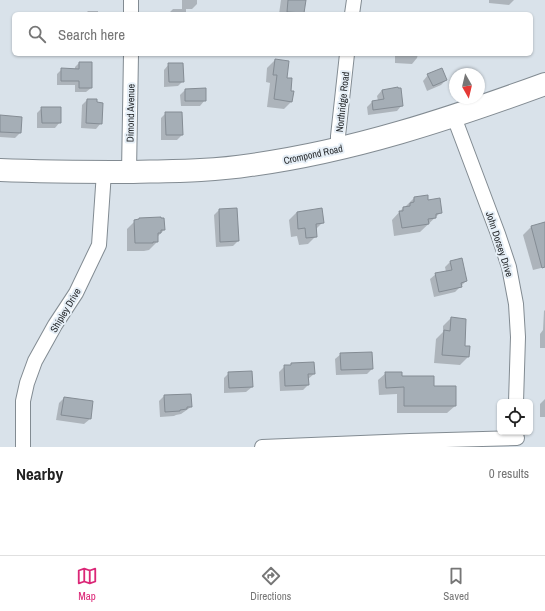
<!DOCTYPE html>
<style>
:root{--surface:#fff;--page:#f6f6f6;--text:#222;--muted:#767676;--line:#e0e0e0;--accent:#db2777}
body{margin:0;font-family:"Archivo Narrow",sans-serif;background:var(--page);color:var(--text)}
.controls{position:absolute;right:12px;bottom:12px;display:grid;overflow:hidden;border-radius:6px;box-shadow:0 1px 3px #0004}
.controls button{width:36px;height:36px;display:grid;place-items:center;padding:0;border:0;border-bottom:1px solid var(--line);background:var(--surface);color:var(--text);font:20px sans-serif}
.compass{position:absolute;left:449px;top:68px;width:36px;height:36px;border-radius:50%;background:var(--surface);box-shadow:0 1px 3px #0004;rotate:172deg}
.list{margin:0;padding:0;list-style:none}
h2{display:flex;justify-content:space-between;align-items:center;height:52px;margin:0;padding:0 16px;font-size:17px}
h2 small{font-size:13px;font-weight:400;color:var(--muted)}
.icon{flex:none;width:22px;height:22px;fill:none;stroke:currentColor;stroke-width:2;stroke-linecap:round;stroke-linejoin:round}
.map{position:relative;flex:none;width:545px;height:447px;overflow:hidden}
.search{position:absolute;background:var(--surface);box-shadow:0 1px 3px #0004;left:12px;right:12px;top:12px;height:44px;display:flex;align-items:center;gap:10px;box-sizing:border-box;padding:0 14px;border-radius:6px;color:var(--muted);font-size:15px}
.sheet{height:108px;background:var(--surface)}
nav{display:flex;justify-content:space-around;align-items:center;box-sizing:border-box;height:56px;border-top:1px solid var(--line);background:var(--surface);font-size:11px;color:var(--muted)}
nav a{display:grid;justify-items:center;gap:2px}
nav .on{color:var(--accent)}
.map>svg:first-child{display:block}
.shadow{fill:#0003}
.building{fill:#a5aeb6;stroke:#848c94}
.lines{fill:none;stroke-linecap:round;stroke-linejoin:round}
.minor-casing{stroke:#828b92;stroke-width:16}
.primary-casing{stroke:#828b92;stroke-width:24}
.minor{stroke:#fff;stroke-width:14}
.primary{stroke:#fff;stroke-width:22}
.labels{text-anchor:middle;stroke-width:4;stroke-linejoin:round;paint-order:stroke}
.street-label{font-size:10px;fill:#25282b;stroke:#e6eff7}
</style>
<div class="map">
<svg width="545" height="447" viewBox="0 0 545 447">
<rect width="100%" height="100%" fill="#d9e2ea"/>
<g class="shadow">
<path d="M182 0H197V4L192 9H186V14H168L173 9H182Z"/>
<path d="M281 0H305L303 13 302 14H279Z"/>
<path d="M489 0H514L509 5 489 3Z"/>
<path d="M88 11H98V14H85Z"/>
<path d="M395 54H418L417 58 412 64 395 63Z"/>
<path d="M275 60 286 79 292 101 284 109 267 107 270 83 266 82 267 68Z"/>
<path d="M79 63 91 88 86 92H75V85H57V74L62 69 75 70V67Z"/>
<path d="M169 64 183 81 178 86 164 87V70Z"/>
<path d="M428 75 446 80 441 85 427 91 423 81Z"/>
<path d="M185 90 205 100 200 106H181L180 95Z"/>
<path d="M382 90 402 105 397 111 368 115 367 107 372 102 378 101 377 96Z"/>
<path d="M87 100 101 123 96 129 81 128 82 105Z"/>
<path d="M42 108 60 122 55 128H37V113Z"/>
<path d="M166 113 182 135 177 140H161V118Z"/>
<path d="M0 116 21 118 20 133 15 138 0 137Z"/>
<path d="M414 198 428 201 441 212 420 232 394 236 392 220 403 208H406V206Z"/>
<path d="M219 210 238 241 233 246 216 247 214 215Z"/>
<path d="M297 212 323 222 315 230 316 236 308 244 299 245 297 236 291 237 289 220Z"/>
<path d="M139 219 164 230 157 237V242L149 250 144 251H127V229L135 221H137Z"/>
<path d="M545 223V267L533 270 523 235 531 227Z"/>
<path d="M450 262 466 281 455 292 434 297 430 279 436 274 446 272 445 267Z"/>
<path d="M545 310V348H540V334L543 330 544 311Z"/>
<path d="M451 318 464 347H469L468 357 460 365 434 363 436 339 443 332V326Z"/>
<path d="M341 354 372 369 367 374 336 375 335 359Z"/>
<path d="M292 364 314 374 308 379V385L303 390 280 391 279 372 285 366H290Z"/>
<path d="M229 373 252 387 246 392 224 393V378Z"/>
<path d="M386 373 433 386 455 406 447 413H397V394L379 395 378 380Z"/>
<path d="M164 396 191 407 181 414 176 415 174 416 160 417 159 401Z"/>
<path d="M64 398 90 419 84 424 56 420 59 403Z"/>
<path d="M545 399V417H540V404Z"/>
</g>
<g class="building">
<path d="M288 0H306L304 13 287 12Z"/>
<path d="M275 59 289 61 287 78H292L291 91H294L292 102 274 99 277 75H273Z"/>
<path d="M79 62H92V88H79V81H61V68L79 69Z"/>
<path d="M168 63H183L184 82H169Z"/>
<path d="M442 68 447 80 433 86 427 74Z"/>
<path d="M398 87V88H401L403 106 373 110 372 101 384 99 382 90Z"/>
<path d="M206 88V101H185V89Z"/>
<path d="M87 99H97V102L103 103 102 124 86 123Z"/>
<path d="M41 107H61V123H42Z"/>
<path d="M165 112H182L183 135H166Z"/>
<path d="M0 115 22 117 21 133 0 132Z"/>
<path d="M428 195V200L440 198 442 213 436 214V218L428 219 429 224 402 228 399 211H403V207L410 206V203L414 202V197Z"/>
<path d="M237 208 239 241 220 242 219 209Z"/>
<path d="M322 208 324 223 316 224 317 237 306 238 305 228 298 229 297 212Z"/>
<path d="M161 217V218H164L165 230H161V233H158V242H153V243H135L134 220 139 219V218Z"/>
<path d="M545 222V267L542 268 531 226Z"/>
<path d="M462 258 467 281 461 283 462 287 439 292 435 273 452 270 450 261Z"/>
<path d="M451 317 466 319 465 346H470L469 357 442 355 444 330 450 331Z"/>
<path d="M372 352 373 369 341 370 340 353Z"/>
<path d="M314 362 315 374H308L309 385 285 386 284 365H291V363Z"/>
<path d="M252 371 253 387 229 388 228 372Z"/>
<path d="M385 372H402V376H434V386H456V406H404V387L386 388Z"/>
<path d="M191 394 192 407H187V409L180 410V411L165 412 164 395Z"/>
<path d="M64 397 93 401 91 419 61 415Z"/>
</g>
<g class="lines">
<defs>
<g id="minor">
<path d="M131 14V0"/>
<path d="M352 14 354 0"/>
<path d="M454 117 498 234 509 267 516 304 518 337 516 402"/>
<path d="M338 149V136L347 54"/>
<path d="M129 172 131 54"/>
<path d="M23 447V401L27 383 35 361 55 325 76 293 99 245 104 172"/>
<path d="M262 447 410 441 517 438"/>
</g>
<path id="primary" d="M0 170C44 172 89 172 133 172 172 171 212 171 251 165 353 151 449 119 545 84"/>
</defs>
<use href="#minor" class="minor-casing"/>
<use href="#primary" class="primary-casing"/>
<use href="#minor" class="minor"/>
<use href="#primary" class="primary"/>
</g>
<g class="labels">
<g class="street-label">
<text transform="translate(342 102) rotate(-84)" y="4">Northridge Road</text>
<text transform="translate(130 113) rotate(-89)" y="4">Dimond Avenue</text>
<text transform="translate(313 154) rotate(-12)" y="4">Crompond Road</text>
<text transform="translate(500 244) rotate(72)" y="4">John Dorsey Drive</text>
<text transform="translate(65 310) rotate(-59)" y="4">Shipley Drive</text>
</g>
</g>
</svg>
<div class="controls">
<button><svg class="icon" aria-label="locate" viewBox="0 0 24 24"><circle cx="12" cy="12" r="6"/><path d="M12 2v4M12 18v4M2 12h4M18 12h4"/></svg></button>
</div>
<svg class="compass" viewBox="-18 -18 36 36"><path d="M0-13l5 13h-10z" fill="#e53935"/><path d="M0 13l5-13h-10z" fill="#767676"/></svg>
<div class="search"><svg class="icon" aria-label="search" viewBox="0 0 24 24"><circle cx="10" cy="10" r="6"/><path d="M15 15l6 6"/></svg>Search here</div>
</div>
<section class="sheet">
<h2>Nearby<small>0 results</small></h2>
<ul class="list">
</ul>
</section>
<nav>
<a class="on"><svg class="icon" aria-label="map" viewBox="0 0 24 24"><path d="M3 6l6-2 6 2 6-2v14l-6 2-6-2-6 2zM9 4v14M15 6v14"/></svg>Map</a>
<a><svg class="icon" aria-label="directions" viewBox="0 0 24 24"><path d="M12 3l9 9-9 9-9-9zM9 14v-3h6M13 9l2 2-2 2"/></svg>Directions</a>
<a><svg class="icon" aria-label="saved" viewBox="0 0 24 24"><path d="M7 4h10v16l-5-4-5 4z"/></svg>Saved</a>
</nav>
